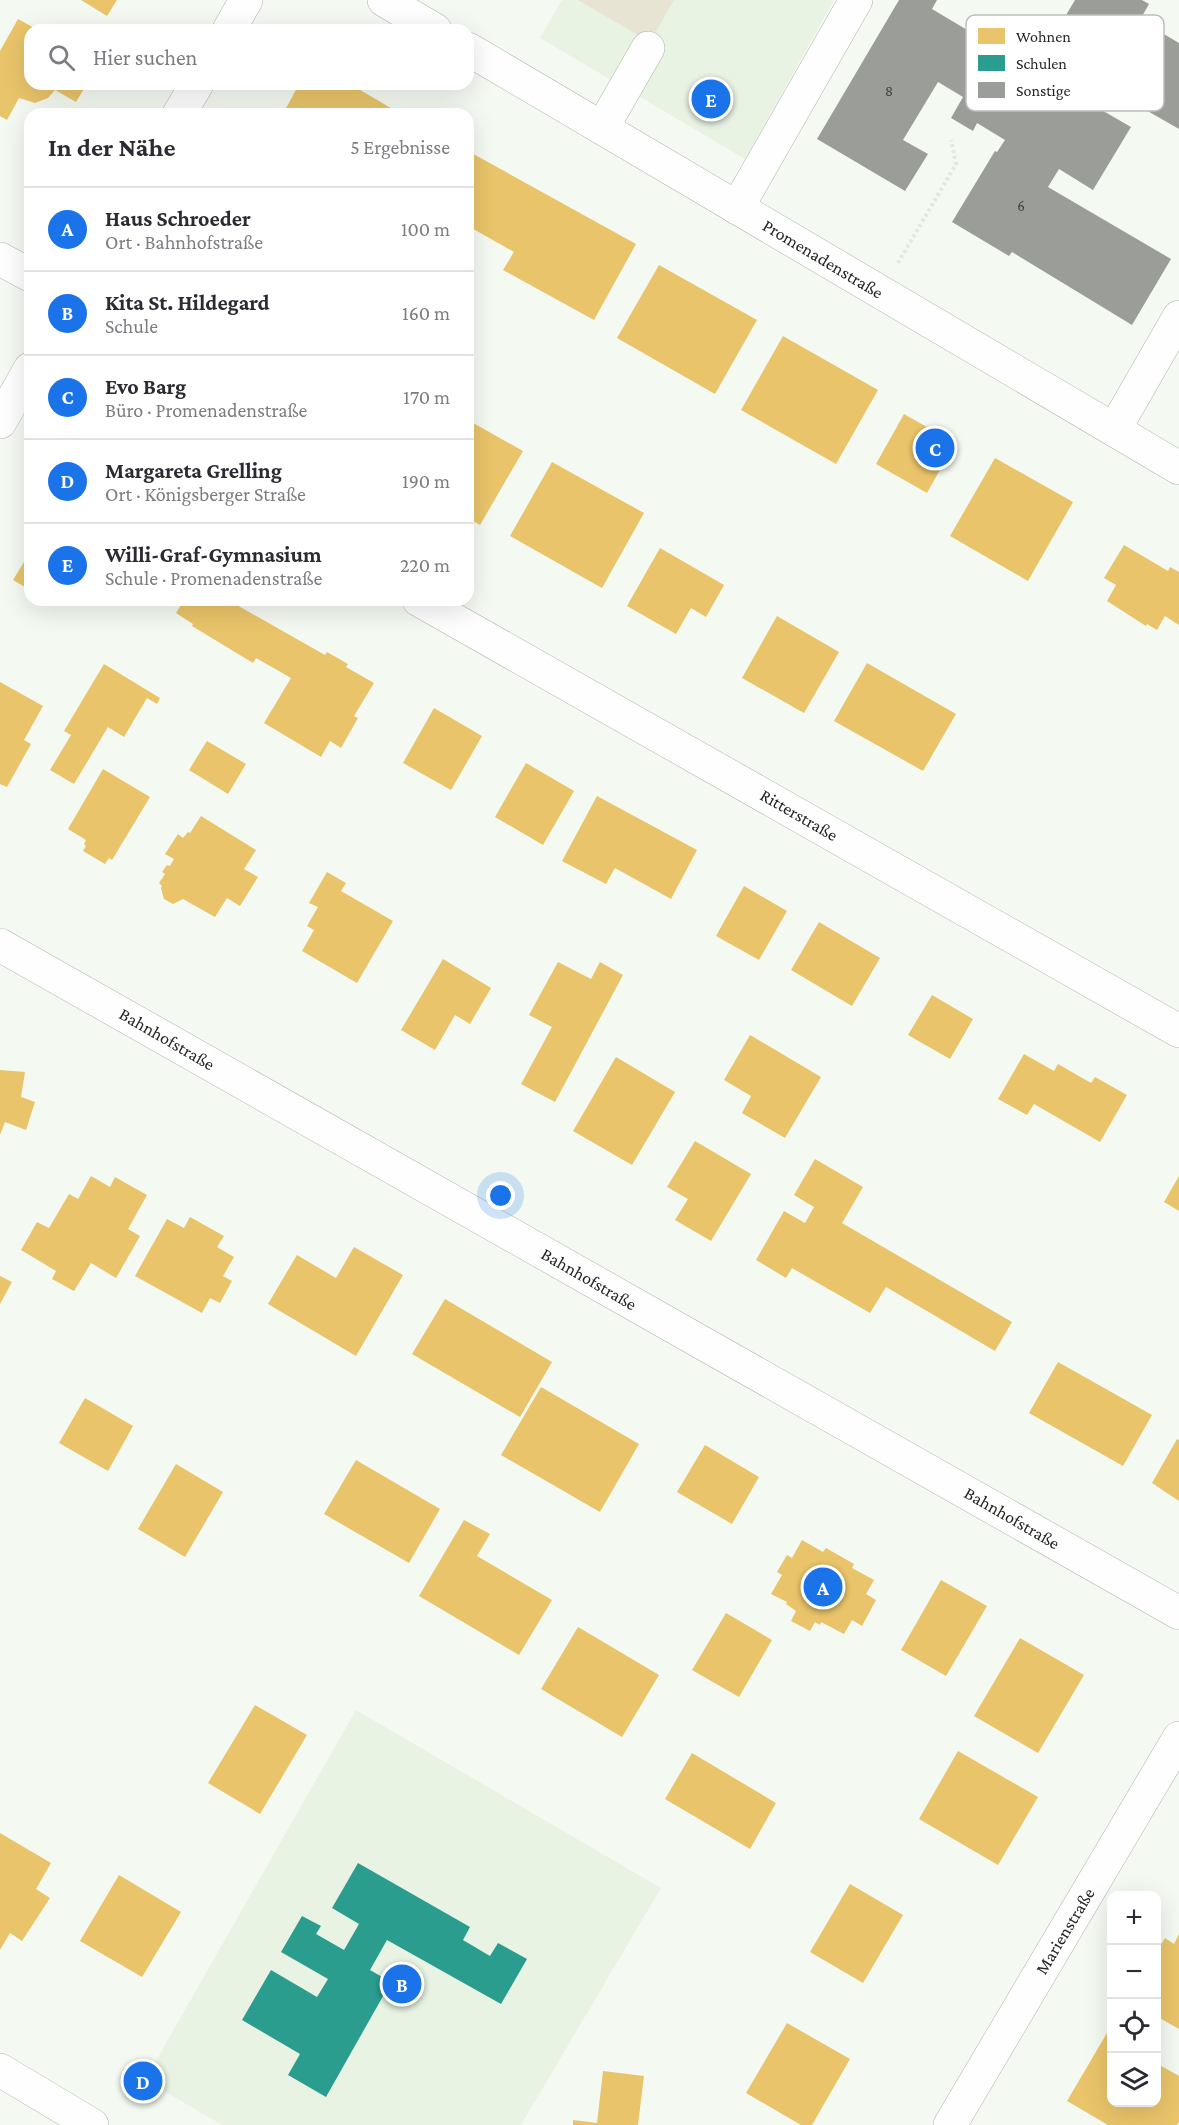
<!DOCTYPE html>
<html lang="de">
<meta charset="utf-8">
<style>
:root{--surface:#fff;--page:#f7f7f7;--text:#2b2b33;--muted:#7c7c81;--line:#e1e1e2;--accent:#1a73e8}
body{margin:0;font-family:"Crimson Pro",serif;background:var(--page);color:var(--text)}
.controls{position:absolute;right:18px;bottom:18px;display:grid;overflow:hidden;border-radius:12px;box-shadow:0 6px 24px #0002}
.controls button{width:54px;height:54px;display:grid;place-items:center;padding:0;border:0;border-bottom:2px solid var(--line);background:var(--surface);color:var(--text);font:30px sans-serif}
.you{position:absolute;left:501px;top:1196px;width:21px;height:21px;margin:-15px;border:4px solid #fff;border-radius:50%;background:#1a73e8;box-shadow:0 0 0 9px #1a73e833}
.badge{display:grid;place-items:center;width:39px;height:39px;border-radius:50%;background:var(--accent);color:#fff;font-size:20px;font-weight:700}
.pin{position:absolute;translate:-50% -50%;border:3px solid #fff;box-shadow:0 2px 6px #0006}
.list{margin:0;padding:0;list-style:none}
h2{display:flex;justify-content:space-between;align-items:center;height:78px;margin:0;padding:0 24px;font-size:26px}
h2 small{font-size:20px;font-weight:400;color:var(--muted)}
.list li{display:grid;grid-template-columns:39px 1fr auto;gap:18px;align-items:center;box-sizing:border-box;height:84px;padding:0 24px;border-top:2px solid var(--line)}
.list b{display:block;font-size:22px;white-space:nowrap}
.list p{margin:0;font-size:20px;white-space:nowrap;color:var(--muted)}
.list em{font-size:20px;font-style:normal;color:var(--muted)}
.icon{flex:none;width:33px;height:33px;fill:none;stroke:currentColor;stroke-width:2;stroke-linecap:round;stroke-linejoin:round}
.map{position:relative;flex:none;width:1179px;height:2125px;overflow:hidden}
.search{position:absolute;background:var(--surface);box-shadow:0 6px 24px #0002;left:24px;top:24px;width:450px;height:66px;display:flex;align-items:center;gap:15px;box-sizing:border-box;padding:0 21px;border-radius:18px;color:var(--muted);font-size:22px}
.panel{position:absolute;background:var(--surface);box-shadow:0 6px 24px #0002;left:24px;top:108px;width:450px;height:498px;border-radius:18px}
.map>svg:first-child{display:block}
.built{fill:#e8f3e4}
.green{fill:#e8e4d3}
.homes{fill:#e9c46a}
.schools{fill:#2a9d8f}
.building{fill:#9b9e98}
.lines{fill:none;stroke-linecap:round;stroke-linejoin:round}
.minor-casing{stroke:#afb4ae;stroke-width:34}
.major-casing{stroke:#afb4ae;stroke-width:34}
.path{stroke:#e4e6e3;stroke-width:4;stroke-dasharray:3 3;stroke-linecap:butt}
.minor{stroke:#fdfefd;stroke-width:33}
.major{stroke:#fdfefd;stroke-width:33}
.labels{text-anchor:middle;stroke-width:6;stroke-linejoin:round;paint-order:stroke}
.number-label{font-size:15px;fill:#40443e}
.street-label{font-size:18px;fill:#222620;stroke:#fff}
.key{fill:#fff;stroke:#bdbebc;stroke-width:1.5}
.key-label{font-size:16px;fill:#222620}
</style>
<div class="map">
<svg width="1179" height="2125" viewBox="0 0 1179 2125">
<rect width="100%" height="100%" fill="#f4faf2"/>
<g class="built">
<path d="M562 0H834L745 159 540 38Z"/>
<path d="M356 1710 661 1888 521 2125H222L145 2080Z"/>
</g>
<path class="green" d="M578 0H674L650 42Z"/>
<g class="homes">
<path d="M81 0H117L107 16Z"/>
<path d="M18 19 38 30H30V84H87L76 102 55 90 48 98 35 103 19 98 7 120 0 116V51Z"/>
<path d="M299 84H350L401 114H283Z"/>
<path d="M468 151 636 244 594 320 503 270 514 252 468 226Z"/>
<path d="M659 265 757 320 715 394 617 338Z"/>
<path d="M783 336 878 390 836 464 741 410Z"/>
<path d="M904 414 955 443 927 493 876 464Z"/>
<path d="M468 420 523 451 480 525 468 518Z"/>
<path d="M995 458 1073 502 1028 581 950 536Z"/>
<path d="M552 462 644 513 602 588 510 536Z"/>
<path d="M1124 545 1168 571 1170 567 1179 572V625L1165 616 1157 630 1147 624 1146 626 1107 601 1116 585 1104 578Z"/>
<path d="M660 548 724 585 706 617 691 608 676 634 627 606Z"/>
<path d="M30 552V590L13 580Z"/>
<path d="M184 600H228L325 655 327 652 348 664 346 667 374 683 354 716 358 718 341 748 330 741 321 757 264 723 291 678 256 658 253 663 192 626 193 624 176 613Z"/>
<path d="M777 616 839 652 804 713 742 678Z"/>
<path d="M867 663 956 714 923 771 834 721Z"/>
<path d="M104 664 160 698 157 704 147 698 124 737 108 727 74 784 50 770 71 735 64 731Z"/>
<path d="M0 682 43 706 24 740 31 744 7 787 0 784Z"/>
<path d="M434 708 482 736 451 790 403 763Z"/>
<path d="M207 741 246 764 228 794 189 770Z"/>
<path d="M526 763 574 791 543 845 495 817Z"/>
<path d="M103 769 150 797 112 860 109 858 105 864 83 851 86 846 84 844 86 840 68 829Z"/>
<path d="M597 796 697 850 671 899 615 868 606 884 562 861Z"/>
<path d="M201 816 256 850 244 869 258 877 240 906 227 898 215 917 183 899 173 904 164 899 161 888 162 886 159 883 165 874 162 872 167 865 170 866 174 859 165 854 178 834 183 838 188 832 190 833Z"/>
<path d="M327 872 346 883 341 891 393 921 357 983 302 951 314 930 307 926 318 907 309 903Z"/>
<path d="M744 886 787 911 759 960 716 936Z"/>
<path d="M819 922 880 958 852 1006 791 970Z"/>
<path d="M443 959 491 988 470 1024 455 1015 435 1050 401 1030Z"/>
<path d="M558 962 591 979 600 962 623 975 555 1102 521 1084 552 1027 529 1015Z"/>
<path d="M932 995 973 1019 950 1059 908 1035Z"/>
<path d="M750 1035 821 1077 785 1138 742 1113 751 1096 724 1080Z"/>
<path d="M1024 1054 1054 1071 1058 1064 1091 1083 1095 1077 1127 1095 1100 1142 1034 1104 1027 1115 998 1099Z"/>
<path d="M616 1057 675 1092 632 1165 573 1131Z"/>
<path d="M0 1070 25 1072 21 1097 35 1102 26 1130 5 1122 0 1135Z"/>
<path d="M695 1141 751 1174 711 1241 675 1220 688 1199 667 1187Z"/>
<path d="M815 1159 863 1187 842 1223 1012 1322 995 1351 886 1287 870 1313 792 1268 786 1278 756 1260 784 1211 805 1223 814 1207 794 1195Z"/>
<path d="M91 1176 110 1187 115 1177 147 1195 128 1229 140 1236 116 1278 91 1263 74 1291 52 1279 56 1271 21 1250 37 1222 49 1228 69 1194 78 1199Z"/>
<path d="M1179 1176V1211L1164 1202Z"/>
<path d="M190 1217 224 1236 217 1247 234 1257 223 1276 232 1281 220 1303 210 1298 202 1313 135 1276 167 1219 184 1228Z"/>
<path d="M354 1247 403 1275 356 1356 268 1304 297 1255 336 1278Z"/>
<path d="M0 1276 12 1282 0 1304Z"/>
<path d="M445 1299 552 1362 520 1417 412 1354Z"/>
<path d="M1058 1362 1152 1415 1123 1466 1029 1413Z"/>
<path d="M541 1387 639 1444 600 1512 501 1455Z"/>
<path d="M85 1398 133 1426 108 1471 59 1443Z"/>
<path d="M1177 1439 1179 1440V1501L1152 1483Z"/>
<path d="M705 1445 759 1477 732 1524 677 1492Z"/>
<path d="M356 1460 440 1509 409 1563 324 1514Z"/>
<path d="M176 1464 223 1492 185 1557 138 1529Z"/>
<path d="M464 1520 490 1534 477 1556 552 1600 519 1655 419 1596Z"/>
<path d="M802 1540 823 1552 826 1548 854 1564 852 1568 874 1580 866 1594 876 1600 862 1626 852 1620 844 1634 821 1622 820 1625 815 1622 810 1631 791 1621 796 1611 786 1604 787 1602 771 1594 782 1575 777 1572 787 1555 792 1558Z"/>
<path d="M941 1580 987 1606 946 1676 901 1650Z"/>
<path d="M726 1613 772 1640 739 1697 692 1670Z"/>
<path d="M578 1627 659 1675 622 1737 541 1689Z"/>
<path d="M1020 1638 1084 1675 1038 1753 974 1716Z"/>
<path d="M255 1705 307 1735 260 1814 208 1783Z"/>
<path d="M958 1751 1038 1797 998 1865 919 1819Z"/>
<path d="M692 1753 776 1803 750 1849 665 1799Z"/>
<path d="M0 1833 51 1863 36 1889 50 1898 22 1941 10 1933 0 1950Z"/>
<path d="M119 1875 181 1912 142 1977 80 1941Z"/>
<path d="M850 1884 903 1915 863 1983 810 1952Z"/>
<path d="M1179 1934V2029L1156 2016V1953L1165 1938 1174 1944Z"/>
<path d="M787 2023 850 2059 812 2125H801L746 2093Z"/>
<path d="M1107 2033 1112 2036V2102H1156V2063L1179 2076V2122L1177 2125H1108L1067 2101Z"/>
<path d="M603 2071 644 2076 638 2125H573V2120L597 2123Z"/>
</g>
<path class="schools" d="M358 1863 470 1927 463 1940 490 1956 498 1943 527 1959 501 2004 387 1940 370 1970 391 1982 326 2097 288 2075 300 2054 242 2020 271 1970 317 1997 328 1979 281 1952 302 1916 321 1926 316 1934 344 1950 359 1924 332 1908Z"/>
<path class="building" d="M899 0H937L932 9 1041 74 1057 46 1050 42 1075 0H1142L1149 4 1140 20 1179 43V129L1104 86 1093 105 1131 127 1093 190 1059 169 1048 187 1171 259 1132 325 1012 252 1009 256 952 222 995 151 997 152 1005 140 977 123 973 131 951 118 963 97 938 82 903 140 928 154 905 191 817 139Z"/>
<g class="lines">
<defs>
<g id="minor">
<path d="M384 0 435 30"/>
<path d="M229 30 246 0"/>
<path d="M468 49 1179 468"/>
<path d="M179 114 197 84"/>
<path d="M602 128 648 48"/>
<path d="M737 208 856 0"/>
<path d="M0 259 30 275"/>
<path d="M0 422 30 369"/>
<path d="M1114 430 1179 317"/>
<path d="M419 600 1179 1031"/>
<path d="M0 945 1179 1613"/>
<path d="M950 2125 1179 1738"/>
</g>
<path id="major" d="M0 2070 92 2125"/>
</defs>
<use href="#minor" class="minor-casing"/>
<use href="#major" class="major-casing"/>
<path class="path" d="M898 263 956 164 951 140"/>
<use href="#minor" class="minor"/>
<use href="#major" class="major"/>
</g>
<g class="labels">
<g class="number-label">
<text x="889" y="96">8</text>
<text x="1021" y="211">6</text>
</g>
<g class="street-label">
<text transform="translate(823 259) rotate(31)" y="6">Promenadenstraße</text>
<text transform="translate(799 815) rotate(30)" y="6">Ritterstraße</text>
<text transform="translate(167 1039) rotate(30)" y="6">Bahnhofstraße</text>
<text transform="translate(589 1279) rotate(30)" y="6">Bahnhofstraße</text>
<text transform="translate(1012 1518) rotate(30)" y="6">Bahnhofstraße</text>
<text transform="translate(1065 1931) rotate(-59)" y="6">Marienstraße</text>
</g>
</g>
<rect x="966" y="15" width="198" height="96" rx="9" class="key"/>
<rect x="978" y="28" width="27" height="16" fill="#e9c46a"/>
<rect x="978" y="55" width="27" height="16" fill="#2a9d8f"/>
<rect x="978" y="82" width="27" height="16" fill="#9b9e98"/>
<g class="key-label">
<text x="1016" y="42">Wohnen</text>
<text x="1016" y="69">Schulen</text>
<text x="1016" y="96">Sonstige</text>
</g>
</svg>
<div class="controls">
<button>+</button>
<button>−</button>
<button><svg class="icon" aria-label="locate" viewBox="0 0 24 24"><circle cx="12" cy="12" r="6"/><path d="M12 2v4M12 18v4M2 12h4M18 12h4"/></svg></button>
<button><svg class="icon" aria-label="layers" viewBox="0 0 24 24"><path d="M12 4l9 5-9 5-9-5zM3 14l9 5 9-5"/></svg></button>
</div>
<div class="you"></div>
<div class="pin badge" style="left:823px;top:1587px">A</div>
<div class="pin badge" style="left:402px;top:1984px">B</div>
<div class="pin badge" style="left:935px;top:448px">C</div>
<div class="pin badge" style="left:143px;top:2081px">D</div>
<div class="pin badge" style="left:711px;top:99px">E</div>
<div class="search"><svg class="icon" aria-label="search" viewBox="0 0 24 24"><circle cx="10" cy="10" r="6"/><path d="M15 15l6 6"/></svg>Hier suchen</div>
<section class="panel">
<h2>In der Nähe<small>5 Ergebnisse</small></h2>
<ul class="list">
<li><span class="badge">A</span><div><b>Haus Schroeder</b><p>Ort · Bahnhofstraße</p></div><em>100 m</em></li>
<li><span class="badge">B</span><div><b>Kita St. Hildegard</b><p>Schule</p></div><em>160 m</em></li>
<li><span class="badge">C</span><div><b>Evo Barg</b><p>Büro · Promenadenstraße</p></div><em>170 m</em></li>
<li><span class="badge">D</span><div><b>Margareta Grelling</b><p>Ort · Königsberger Straße</p></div><em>190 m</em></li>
<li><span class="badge">E</span><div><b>Willi-Graf-Gymnasium</b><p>Schule · Promenadenstraße</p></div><em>220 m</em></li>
</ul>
</section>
</div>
